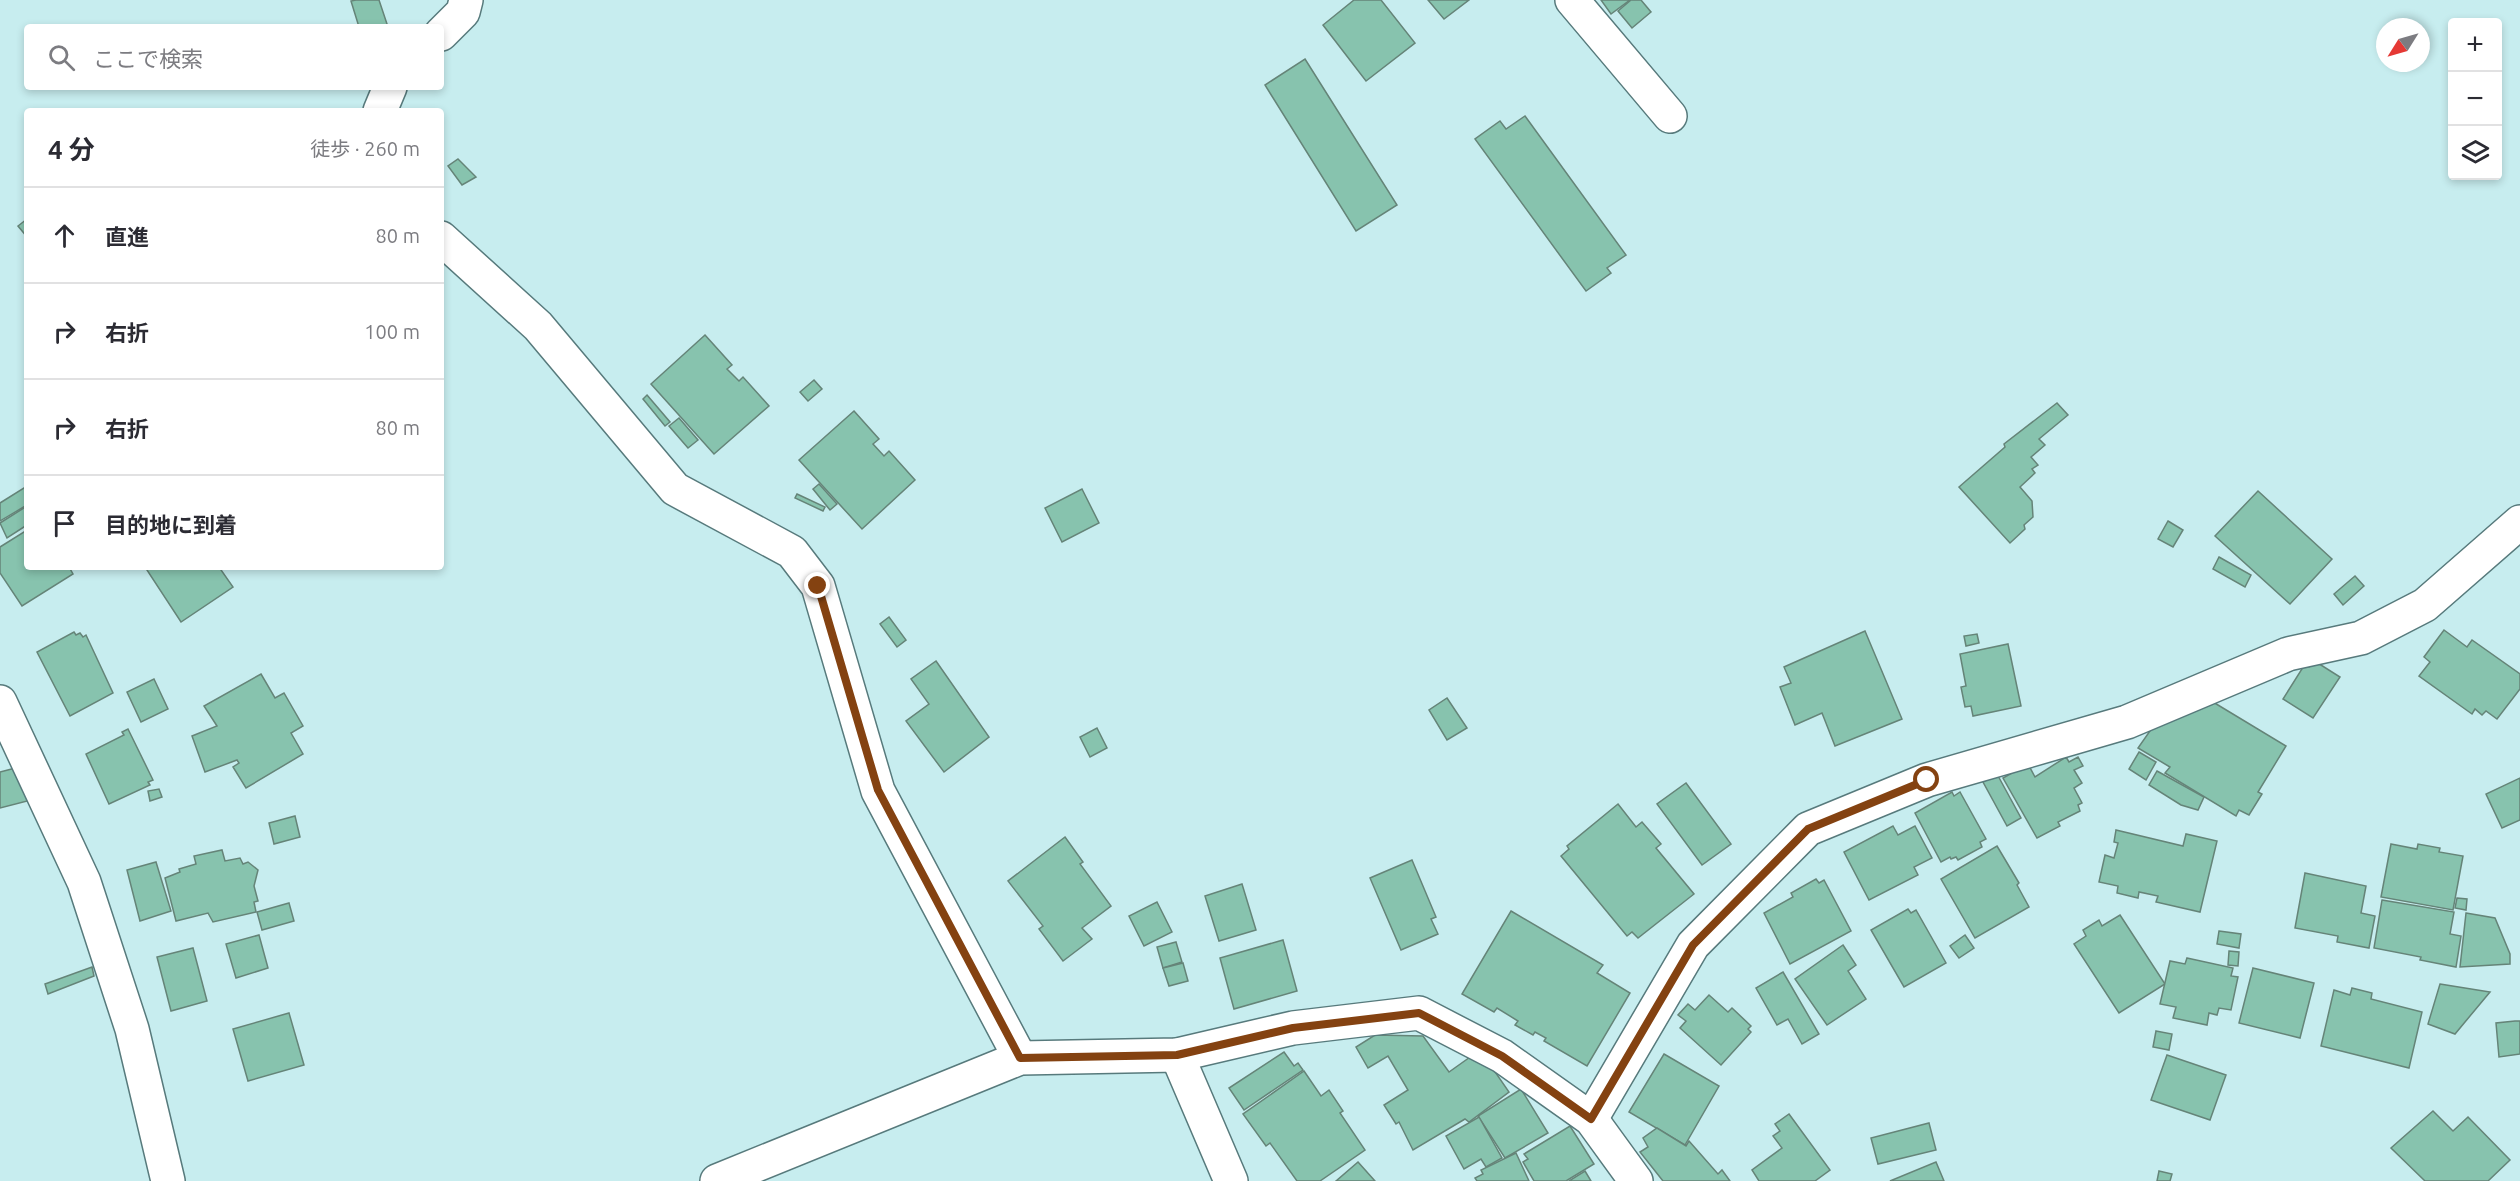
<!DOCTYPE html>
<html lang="ja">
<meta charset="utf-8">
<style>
:root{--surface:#fff;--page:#f7f7f7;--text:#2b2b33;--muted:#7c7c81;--line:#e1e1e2}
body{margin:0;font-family:Ubuntu,"Noto Sans JP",sans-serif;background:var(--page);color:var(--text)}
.controls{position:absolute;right:18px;top:18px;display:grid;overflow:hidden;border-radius:6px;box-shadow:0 3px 9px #0003}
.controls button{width:54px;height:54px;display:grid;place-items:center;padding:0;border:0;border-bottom:2px solid var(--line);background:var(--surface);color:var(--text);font:30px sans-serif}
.compass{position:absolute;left:2376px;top:18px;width:54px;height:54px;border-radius:50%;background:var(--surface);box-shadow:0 3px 9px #0003;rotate:233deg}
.stop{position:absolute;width:18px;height:18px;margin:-14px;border:4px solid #844211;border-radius:50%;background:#fff}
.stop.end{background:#844211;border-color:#fff;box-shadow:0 2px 6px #0008}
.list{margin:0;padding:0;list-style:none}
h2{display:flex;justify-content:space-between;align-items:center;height:78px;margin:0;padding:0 24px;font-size:26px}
h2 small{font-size:20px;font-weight:400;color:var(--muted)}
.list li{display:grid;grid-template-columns:39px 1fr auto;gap:18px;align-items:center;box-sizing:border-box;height:96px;padding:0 24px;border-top:2px solid var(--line)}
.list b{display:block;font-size:22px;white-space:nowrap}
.list em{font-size:20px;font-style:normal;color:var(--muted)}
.icon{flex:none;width:33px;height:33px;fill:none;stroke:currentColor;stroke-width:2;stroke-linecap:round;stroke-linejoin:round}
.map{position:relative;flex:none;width:2520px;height:1181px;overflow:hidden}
.search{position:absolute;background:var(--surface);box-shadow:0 3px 9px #0003;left:24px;top:24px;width:420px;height:66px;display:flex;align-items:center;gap:15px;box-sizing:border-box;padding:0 21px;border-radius:6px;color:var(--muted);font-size:22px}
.panel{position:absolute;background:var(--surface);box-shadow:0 3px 9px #0003;left:24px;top:108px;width:420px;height:462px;border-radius:6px}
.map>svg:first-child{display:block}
.building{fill:#87c3ae;stroke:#658478;stroke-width:1.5}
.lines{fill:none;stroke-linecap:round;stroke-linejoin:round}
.minor-casing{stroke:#577a7c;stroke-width:36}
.minor{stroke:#fff;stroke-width:33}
.route{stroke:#844211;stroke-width:8}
</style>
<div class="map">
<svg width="2520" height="1181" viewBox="0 0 2520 1181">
<rect width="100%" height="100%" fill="#c7edef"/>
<g class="building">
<path d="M356 0H379L388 27H359L351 1Z"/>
<path d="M1354 0H1381L1415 43 1366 81 1323 25Z"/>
<path d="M1428 0H1469L1444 19Z"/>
<path d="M1601 0H1630L1611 14Z"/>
<path d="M1631 0H1641L1651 12 1632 28 1618 11Z"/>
<path d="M1305 59 1397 205 1356 231 1265 85Z"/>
<path d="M1525 116 1626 255 1607 268 1611 273 1586 291 1475 139 1500 121 1506 129Z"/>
<path d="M458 159 476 177 462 185 448 166Z"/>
<path d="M27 219V237L18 226Z"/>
<path d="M705 335 732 365 727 369 739 381 743 377 769 406 714 454 651 384Z"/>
<path d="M814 380 822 389 808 401 800 392Z"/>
<path d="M647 395 670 422 665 426 643 399Z"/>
<path d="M2057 403 2068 415 2039 439 2045 445 2031 457 2038 465 2032 469 2035 473 2020 487 2032 501 2033 517 2024 525 2025 529 2010 543 1959 487 2005 447 2004 444Z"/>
<path d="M854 411 879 439 873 444 884 456 889 451 915 480 862 529 799 460Z"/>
<path d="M679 418 698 440 688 448 669 426Z"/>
<path d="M819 484 837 504 830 510 813 489Z"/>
<path d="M27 486V505L0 521V503Z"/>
<path d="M1082 489 1099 523 1062 542 1045 508Z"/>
<path d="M2258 491 2332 559 2290 604 2215 536Z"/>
<path d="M797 494 825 507 823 511 795 498Z"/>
<path d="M27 506V525L7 538 0 523Z"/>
<path d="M2168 521 2183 530 2173 547 2158 539Z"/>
<path d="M27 530V567H69L73 574 22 606 0 573V547Z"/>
<path d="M2219 557 2251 575 2245 587 2213 569Z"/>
<path d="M145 567H219L233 587 181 622Z"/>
<path d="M2355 576 2364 586 2343 605 2334 594Z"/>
<path d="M889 617 906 640 897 647 880 624Z"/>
<path d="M2444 630 2467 647 2472 640 2520 674V689L2497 719 2486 711 2482 715 2475 709 2472 714 2419 676 2430 662 2424 657Z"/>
<path d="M1865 631 1902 719 1835 746 1822 713 1795 725 1780 687 1791 683 1784 667Z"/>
<path d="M74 632 76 635 80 633 83 637 86 635 113 693 70 716 37 652Z"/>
<path d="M1977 634 1979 643 1966 646 1964 636Z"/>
<path d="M2008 644 2021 706 1973 716 1971 706 1965 707 1961 687 1966 686 1960 654Z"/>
<path d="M2313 660 2340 677 2313 718 2283 699 2305 664 2309 667Z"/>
<path d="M936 661 989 737 944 772 906 721 929 704 911 679Z"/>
<path d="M261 674 275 698 284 693 303 726 291 733 303 754 246 788 233 767 239 763 237 760 205 772 192 736 217 726 204 706Z"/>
<path d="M154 679 168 709 141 722 127 692Z"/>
<path d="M1447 698 1467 728 1447 740 1429 710Z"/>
<path d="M2208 699 2286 746 2258 792 2262 794 2249 815 2239 810 2236 816 2165 773 2170 767 2138 748 2152 728Z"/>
<path d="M1097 728 1107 748 1090 757 1080 737Z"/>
<path d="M128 729 153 780 148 782 150 785 109 804 86 754 124 735 122 732Z"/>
<path d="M2139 752 2156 762 2146 780 2129 769Z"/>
<path d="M2066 757 2069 762 2078 757 2083 766 2074 770 2082 783 2074 788 2082 803 2078 805 2080 811 2058 822 2060 826 2037 838 2003 778 2028 764 2035 777Z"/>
<path d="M27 765 35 799 0 808V772Z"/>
<path d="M2157 771 2204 797 2198 810 2181 805 2149 785Z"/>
<path d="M1997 774 2021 818 2007 826 1983 782Z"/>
<path d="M2520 778V820L2502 828 2486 794Z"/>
<path d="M1686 783 1731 844 1702 865 1657 804Z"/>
<path d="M159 789 162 797 150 801 148 791Z"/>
<path d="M1952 792 1954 796 1960 792 1986 839 1980 842 1982 847 1958 860 1956 857 1951 859 1950 857 1941 862 1915 813Z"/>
<path d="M1618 804 1636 827 1642 822 1661 844 1656 848 1694 894 1638 938 1632 932 1627 936 1561 856 1569 849 1567 846Z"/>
<path d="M295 816 300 837 274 844 269 823Z"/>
<path d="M1893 826 1898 835 1915 826 1932 858 1914 867 1918 875 1869 900 1844 852Z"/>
<path d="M2116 830 2183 846 2186 834 2217 841 2200 912 2156 902 2158 896 2139 892 2138 898 2117 893 2118 886 2099 882 2105 855 2114 858 2118 843 2114 842Z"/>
<path d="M1065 837 1083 862 1080 864 1111 906 1082 928 1092 939 1063 961 1039 929 1043 926 1008 881Z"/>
<path d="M2391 844 2417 849 2418 844 2440 848 2439 852 2463 856 2453 910 2381 897Z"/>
<path d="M1997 846 2019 883 2017 885 2029 907 1975 938 1941 879Z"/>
<path d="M222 850 225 861 240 858 243 864 248 862 258 870 254 886 258 901 254 902 256 912 213 922 208 913 176 921 165 878 180 872 179 869 196 864 194 856Z"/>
<path d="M1412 860 1436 917 1431 919 1438 934 1401 950 1370 878Z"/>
<path d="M156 862 171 911 140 921 127 870Z"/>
<path d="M2305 873 2366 886 2361 913 2375 916 2369 948 2337 942 2338 936 2295 928Z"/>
<path d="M1816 879 1819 883 1824 880 1851 931 1790 964 1764 913 1793 897 1791 893Z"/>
<path d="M1242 884 1256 930 1219 941 1205 896Z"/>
<path d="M2457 898 2467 899 2466 910 2455 908Z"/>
<path d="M2382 900 2454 912 2450 934 2461 936 2456 967 2420 960 2421 957 2374 948Z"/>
<path d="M1157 902 1172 932 1144 946 1129 916Z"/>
<path d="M289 903 294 921 262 930 257 912Z"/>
<path d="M1908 909 1911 913 1916 910 1946 963 1904 987 1871 930Z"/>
<path d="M1511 911 1603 965 1597 973 1630 993 1587 1066 1544 1041 1546 1038 1535 1032 1533 1035 1515 1025 1518 1021 1497 1008 1494 1012 1462 994Z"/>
<path d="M2466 913 2495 918 2510 954V964L2460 967Z"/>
<path d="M2120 915 2165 984 2119 1013 2074 944 2086 936 2083 930 2099 920 2102 926Z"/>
<path d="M2219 931 2241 934 2239 948 2217 944Z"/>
<path d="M259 935 268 968 236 978 226 944Z"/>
<path d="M1965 935 1974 948 1959 958 1950 946Z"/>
<path d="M1283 940 1297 991 1234 1009 1220 958Z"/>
<path d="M1176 942 1182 962 1163 968 1157 947Z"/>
<path d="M1843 945 1856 965 1848 971 1866 999 1827 1025 1795 979Z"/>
<path d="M193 948 207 1001 171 1011 157 957Z"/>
<path d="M2229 951 2239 952 2238 966 2228 965Z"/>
<path d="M2187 958 2233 968 2231 976 2238 977 2231 1010 2219 1008 2217 1015 2209 1013 2207 1025 2173 1018 2176 1007 2160 1004 2170 961 2185 964Z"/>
<path d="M1183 963 1188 981 1169 986 1163 968Z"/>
<path d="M92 967 94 976 48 994 45 984Z"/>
<path d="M2253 968 2314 983 2300 1038 2239 1023Z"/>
<path d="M1783 972 1819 1034 1802 1044 1788 1019 1777 1025 1756 988Z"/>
<path d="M2440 984 2490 992 2455 1034 2428 1024Z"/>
<path d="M2352 988 2372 993 2371 999 2422 1012 2409 1068 2321 1046 2334 990 2350 995Z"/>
<path d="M1709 995 1728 1012 1732 1008 1751 1026 1748 1029 1751 1032 1721 1065 1680 1028 1686 1021 1678 1015 1688 1004 1695 1010Z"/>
<path d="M289 1013 304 1065 248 1081 233 1029Z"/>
<path d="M2515 1021H2520V1054L2499 1057 2496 1023Z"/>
<path d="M2156 1031 2172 1034 2169 1050 2153 1047Z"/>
<path d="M1375 1035 1423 1036 1449 1072 1480 1050 1509 1092 1469 1122 1465 1119 1413 1150 1399 1122 1396 1124 1384 1105 1408 1090 1388 1056 1368 1068 1356 1047Z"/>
<path d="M1284 1052 1294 1066 1298 1063 1303 1070 1244 1110 1229 1088Z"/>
<path d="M1664 1054 1719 1086 1685 1145 1629 1112Z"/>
<path d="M2167 1055 2226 1075 2210 1120 2151 1100Z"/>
<path d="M1304 1071 1321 1096 1329 1090 1343 1111 1340 1113 1365 1150 1320 1181H1297L1270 1143 1266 1146 1243 1114Z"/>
<path d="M1521 1089 1548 1133 1505 1158 1478 1116Z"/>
<path d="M2433 1111 2453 1131 2468 1117 2510 1160 2488 1181H2425L2391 1148Z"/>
<path d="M1789 1114 1830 1170 1815 1181H1759L1752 1170 1782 1148 1773 1136 1780 1131 1775 1124Z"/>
<path d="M1479 1117 1502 1158 1486 1167 1481 1159 1464 1169 1446 1136Z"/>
<path d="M1929 1123 1936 1150 1878 1164 1871 1138Z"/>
<path d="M1570 1126 1594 1164 1566 1181H1534L1523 1162 1528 1159 1524 1154Z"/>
<path d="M1657 1128 1686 1146 1689 1141 1718 1174 1722 1170 1730 1181H1663L1640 1152 1648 1147 1643 1138Z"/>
<path d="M1516 1153 1529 1181H1477L1475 1178 1483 1174 1481 1170Z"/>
<path d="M1358 1162 1375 1181H1336Z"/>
<path d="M1936 1162 1944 1181H1890Z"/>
<path d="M1585 1171 1591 1181H1569Z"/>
<path d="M2159 1171 2172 1174 2170 1181H2157Z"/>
</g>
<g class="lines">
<defs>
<g id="minor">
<path d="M1572 0 1670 116"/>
<path d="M441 34 463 12 466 0"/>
<path d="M380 111 390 87"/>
<path d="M441 238 538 326 675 489 792 552 818 586 878 791 1020 1058"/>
<path d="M0 702 84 882 132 1029 168 1181"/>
<path d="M1177 1055 1231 1181"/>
<path d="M1591 1119 1693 945 1808 829 1927 780 2127 722 2288 654 2361 638 2425 605 2520 522"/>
<path d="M717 1181 1020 1058 1177 1055 1293 1028 1419 1013 1502 1056 1591 1119 1636 1181"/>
</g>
</defs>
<use href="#minor" class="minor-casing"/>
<use href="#minor" class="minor"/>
</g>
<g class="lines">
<path class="route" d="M818 586 878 790 1020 1058 1177 1055 1293 1028 1419 1013 1502 1056 1591 1119 1693 945 1808 829 1927 780"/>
</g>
</svg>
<div class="controls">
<button>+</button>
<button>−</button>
<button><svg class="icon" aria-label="layers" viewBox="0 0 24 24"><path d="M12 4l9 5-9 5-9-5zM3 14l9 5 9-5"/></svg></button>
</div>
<svg class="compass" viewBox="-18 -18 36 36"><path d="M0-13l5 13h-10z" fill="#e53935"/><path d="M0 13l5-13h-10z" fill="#7c7c81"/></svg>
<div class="stop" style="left:1927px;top:780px"></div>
<div class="stop end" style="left:818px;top:586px"></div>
<div class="search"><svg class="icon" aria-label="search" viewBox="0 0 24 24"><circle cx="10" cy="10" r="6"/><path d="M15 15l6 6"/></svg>ここで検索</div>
<section class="panel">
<h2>4 分<small>徒歩 · 260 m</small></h2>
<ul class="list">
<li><svg class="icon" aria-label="ahead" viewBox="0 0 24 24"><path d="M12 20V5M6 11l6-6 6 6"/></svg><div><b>直進</b></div><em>80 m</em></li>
<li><svg class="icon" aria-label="right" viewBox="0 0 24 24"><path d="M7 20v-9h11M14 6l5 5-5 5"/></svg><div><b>右折</b></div><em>100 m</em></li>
<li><svg class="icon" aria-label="right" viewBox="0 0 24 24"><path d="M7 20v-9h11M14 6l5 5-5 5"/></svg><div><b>右折</b></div><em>80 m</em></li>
<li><svg class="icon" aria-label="arrive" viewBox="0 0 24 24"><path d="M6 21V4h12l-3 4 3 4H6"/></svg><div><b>目的地に到着</b></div></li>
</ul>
</section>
</div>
